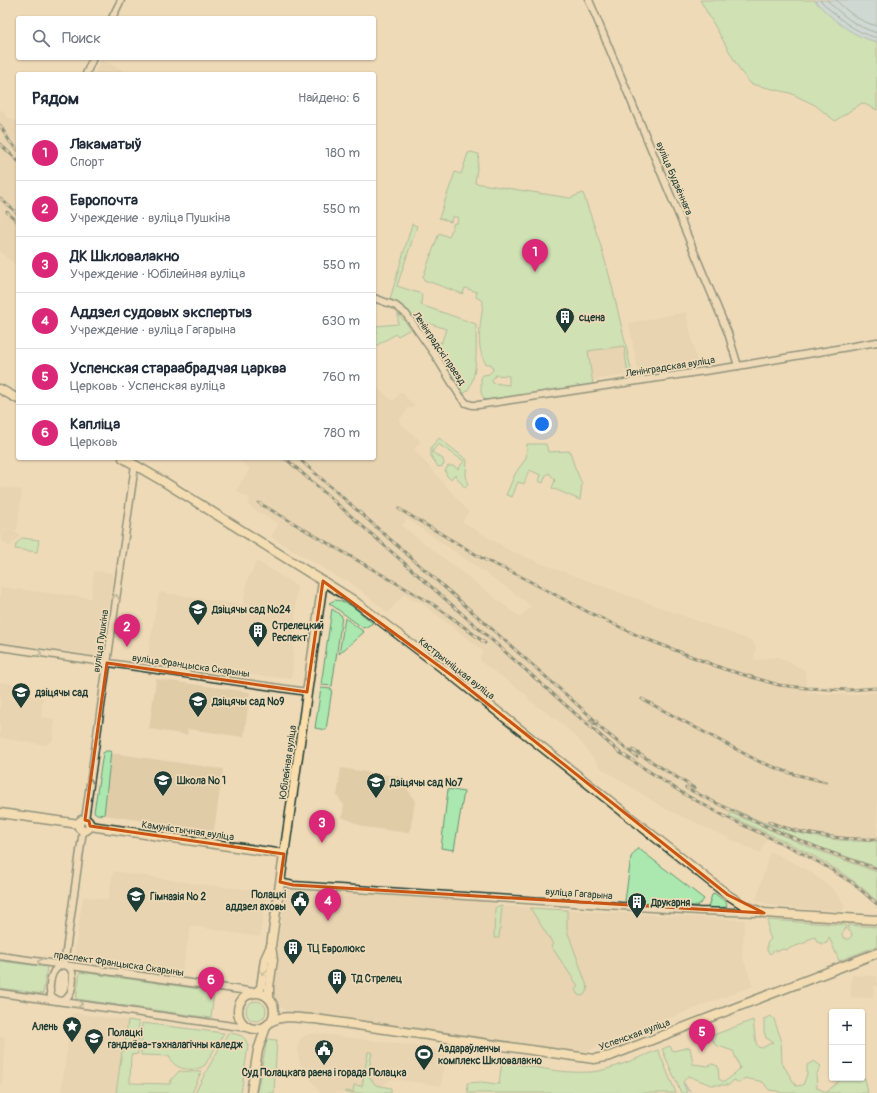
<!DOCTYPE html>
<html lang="ru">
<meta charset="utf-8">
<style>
:root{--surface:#fff;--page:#f6f6f7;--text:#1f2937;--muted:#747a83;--line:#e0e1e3;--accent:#db2777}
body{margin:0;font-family:Pangolin,sans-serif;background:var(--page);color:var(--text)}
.controls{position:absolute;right:12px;bottom:12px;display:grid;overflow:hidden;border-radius:4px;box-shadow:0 1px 3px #0004}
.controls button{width:36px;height:36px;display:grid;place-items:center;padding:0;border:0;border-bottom:1px solid var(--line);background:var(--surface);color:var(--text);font:20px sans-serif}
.you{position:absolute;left:542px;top:424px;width:14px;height:14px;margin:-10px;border:3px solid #fff;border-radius:50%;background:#1a73e8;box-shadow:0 0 0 6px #1a73e833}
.badge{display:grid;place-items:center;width:26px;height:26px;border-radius:50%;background:var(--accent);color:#fff;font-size:13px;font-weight:700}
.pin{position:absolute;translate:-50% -33px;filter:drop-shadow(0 1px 2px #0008)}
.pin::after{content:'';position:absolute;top:21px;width:14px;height:12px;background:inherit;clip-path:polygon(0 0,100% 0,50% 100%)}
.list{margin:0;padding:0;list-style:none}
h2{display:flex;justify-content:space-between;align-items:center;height:52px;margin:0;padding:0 16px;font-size:17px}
h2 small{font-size:13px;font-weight:400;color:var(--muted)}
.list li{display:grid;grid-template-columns:26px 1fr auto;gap:12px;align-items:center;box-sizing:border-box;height:56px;padding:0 16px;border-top:1px solid var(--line)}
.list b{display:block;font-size:15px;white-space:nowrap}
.list p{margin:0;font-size:13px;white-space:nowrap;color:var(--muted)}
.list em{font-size:13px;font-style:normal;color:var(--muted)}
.icon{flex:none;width:22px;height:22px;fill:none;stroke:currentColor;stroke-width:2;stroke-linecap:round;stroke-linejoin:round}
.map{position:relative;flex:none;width:877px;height:1093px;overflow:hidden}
.search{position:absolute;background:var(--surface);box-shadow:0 1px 3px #0004;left:16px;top:16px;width:360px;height:44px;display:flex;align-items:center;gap:10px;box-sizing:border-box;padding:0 14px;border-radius:4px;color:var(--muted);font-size:15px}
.panel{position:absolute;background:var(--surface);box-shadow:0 1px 3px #0004;left:16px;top:72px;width:360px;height:388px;border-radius:4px}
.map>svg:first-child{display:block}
.built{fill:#e1cca8;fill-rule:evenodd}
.green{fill:#aae8b0;stroke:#649272;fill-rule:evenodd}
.water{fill:#abd5f6;stroke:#7398a8}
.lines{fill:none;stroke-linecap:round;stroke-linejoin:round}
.shore{stroke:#577a82;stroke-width:1}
.stream{stroke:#7398a8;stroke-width:1.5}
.minor-casing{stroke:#1f3d34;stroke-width:9}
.major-casing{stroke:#1f3d34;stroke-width:11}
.minor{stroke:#efdab8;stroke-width:6}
.major{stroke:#faddab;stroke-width:8}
.rail-casing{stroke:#1f3d34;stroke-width:3}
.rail{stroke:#efdab8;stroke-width:1.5;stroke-dasharray:4.5;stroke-linecap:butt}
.oneway{stroke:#7d846f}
.oneway2{stroke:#82856a}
.marked{fill:none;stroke:#ca5512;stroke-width:3;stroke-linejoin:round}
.labels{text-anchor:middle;stroke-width:3.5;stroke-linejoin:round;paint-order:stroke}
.street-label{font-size:10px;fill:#1f3d34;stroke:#efdab8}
.poi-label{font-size:10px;font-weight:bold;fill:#1f3d34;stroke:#efdab8;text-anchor:start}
</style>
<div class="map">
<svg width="877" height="1093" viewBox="0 0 877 1093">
<rect width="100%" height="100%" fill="#efdab8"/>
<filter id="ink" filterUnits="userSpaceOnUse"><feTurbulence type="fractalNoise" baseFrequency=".025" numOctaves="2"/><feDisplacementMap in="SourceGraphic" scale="8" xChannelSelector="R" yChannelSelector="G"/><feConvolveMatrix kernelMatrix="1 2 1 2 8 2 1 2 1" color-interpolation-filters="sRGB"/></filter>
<g filter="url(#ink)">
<g class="built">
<path d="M101 60 103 61 132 74H94Z"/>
<path d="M0 110 4 111 5 116 18 122V267L0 252Z"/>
<path d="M686 312 697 362 638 372 629 323Z"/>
<path d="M624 346 628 375 593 380 588 351Z"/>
<path d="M374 382 379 389 393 401 401 392 407 397 406 398 415 404 411 409 408 407 407 410 399 421 400 423 421 441 414 449 467 510 468 512 462 521 479 532 509 550 540 563 752 641 756 647 754 660 778 657 805 670 807 693 850 695 877 692V820H873L877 821V840L863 841 815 836 773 826 760 853 664 808 601 768 579 740 560 722 529 700 527 695 481 662 480 657 483 651 420 602 412 600 404 594 388 613 349 581 341 579 271 537 278 524 247 505 250 499 236 490 250 469 237 458H374ZM407 519 513 592 532 607 529 608 520 617 402 526Z"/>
<path d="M0 487 22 490 17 530 3 529 2 539H0Z"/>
<path d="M4 530 15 531 20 536 9 547 2 541Z"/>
<path d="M257 561 297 586 292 679 235 673 148 659 149 647 159 592 243 605 247 581Z"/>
<path d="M94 571 113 573 101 656 0 642V587L91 598Z"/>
<path d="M156 679 250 692 244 737 188 729 187 735 149 729Z"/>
<path d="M0 682 16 684V693L43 698 41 717 55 719 53 740 46 745 0 738Z"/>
<path d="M111 753 223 769 214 831 104 815Z"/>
<path d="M341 768 400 777 415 801 410 832H401L364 827 342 817 344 805 337 796Z"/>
<path d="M770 851 806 869 832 888 842 900 845 906 842 911 783 907 767 904 756 900Z"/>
<path d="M113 871 197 884 267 891 260 937 191 926 182 972 147 967 145 964 137 963 134 965 74 957 83 896 108 900Z"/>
<path d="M294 888 495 903 494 938H499L502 906 745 920 742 955 753 986 603 1044 584 1053 287 1011 276 1004 272 996 271 991 285 895 288 890Z"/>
<path d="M852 975 877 976V986H874L873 998 850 997Z"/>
<path d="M72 1013 128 1020 124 1052 122 1051 116 1093 61 1092Z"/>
<path d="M315 1033 446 1050 441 1086 391 1079 374 1093H320L300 1064 298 1054V1046L300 1039 308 1034Z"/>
<path d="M0 1037H5L2 1086 0 1085Z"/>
</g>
<g class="green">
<path d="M700 0H814C835 20 849 34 877 42V110L862 103 835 121 815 105 790 93 751 84 741 72Z"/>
<path d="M471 152 479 154 475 183 570 198 583 193 600 243 610 278 625 341 632 374 628 375 624 346 588 351 593 384 515 397 498 398 489 401 484 399 481 393V378L483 375 489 374 493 370 491 364H486C474 346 482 320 483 301L476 297 477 292 465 288 463 294 424 280 423 277 439 233 449 237 454 223H457L458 217H452L451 222 439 218 455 172 461 174 468 153ZM496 375 509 376V385L493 383 492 380Z"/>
<path d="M412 224 417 226 397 286 422 294 421 305 476 324C476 342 479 381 465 393H462L429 342 432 340 442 343V341L446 329 428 323 427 339 409 313 401 305 390 299Z"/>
<path d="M398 314 409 326V330L398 336 396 334 374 347V335L377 333 375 326 398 324Z"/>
<path d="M439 438 467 460 466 475 468 485 465 488 455 475 450 479 447 476 445 471 448 466H453L458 469 464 461 438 444 432 452 443 459 444 464 443 466 438 467 431 456V447Z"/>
<path d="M527 444H546L548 452 570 451 574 465 582 484 580 500 552 488 555 480 549 473 546 475 543 483 539 481 541 475 529 470 524 484 518 482 512 497 506 495 515 474 526 458Z"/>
<path d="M22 538 39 540 37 552 15 549 16 544Z"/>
<path d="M335 600C349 600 362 615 373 623L366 627 363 628 329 603Z"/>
<path d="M332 609 342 616 332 686 321 685Z"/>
<path d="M345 618 364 632 339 654Z"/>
<path d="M321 688 332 689 326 730 315 728Z"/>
<path d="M106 751H111L104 815 97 814 94 812 103 753Z"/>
<path d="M448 789 464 792 454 850 441 848Z"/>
<path d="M733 809C746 815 760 821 773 826 806 836 843 843 877 841V867L815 846 732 810Z"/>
<path d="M731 813 814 849 877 872V901C870 895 863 888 856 883 818 854 772 836 729 816Z"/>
<path d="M638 848 704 899 701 903 696 906 625 901 631 857Z"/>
<path d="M714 893 726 902 727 906 726 907 711 908 708 907 712 895Z"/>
<path d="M497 906H502L499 938H494L495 908Z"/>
<path d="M530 908 567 910V930L588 989 584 995 580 996 578 995 575 990 578 986 551 946 553 944Z"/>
<path d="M768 920 846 925 845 930 842 934 843 937 846 939H849L852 935 851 932 848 930V925L877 927V946L839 961 829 937 827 943 823 944 817 942 815 937 807 940V942L785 950 783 949 776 952 775 950 770 954 767 951V943L771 939 768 932Z"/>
<path d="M0 961 47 967 43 994 0 988Z"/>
<path d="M80 972 214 991 211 1018 76 999Z"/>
<circle cx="256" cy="1011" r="10"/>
<path d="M771 1016 774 1019 781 1039 782 1063 796 1086 803 1085 807 1074V1065L814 1061 821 1066 816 1075 817 1088 827 1092 842 1078H865L868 1093H781L777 1091 769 1090 763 1082 745 1078 739 1083 734 1080 729 1085H711L688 1076 683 1082 687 1093H681L662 1049 670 1046 673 1051 690 1047 693 1064 708 1066 712 1064 718 1066 719 1079 724 1082 732 1076 740 1068 733 1051 715 1045 711 1036 753 1020C754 1026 755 1043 758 1047L762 1048 773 1042 766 1038 764 1031V1019Z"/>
<path d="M128 1020 139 1022 138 1054 131 1055 130 1083 170 1084 171 1080 179 1071 201 1072 192 1093H116L122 1051H124Z"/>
<path d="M142 1023 224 1033 205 1065C196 1073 171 1070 170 1056L141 1055Z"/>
<path d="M228 1033C238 1034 246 1035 248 1046L241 1093H195L208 1068Z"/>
<path d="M267 1039 277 1040 274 1093H257Z"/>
<path d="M658 1050 676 1093H468L467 1083 480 1082 499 1084 502 1061C531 1066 561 1074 591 1072 609 1071 640 1057 658 1050Z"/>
<path d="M368 1052H372L368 1076 376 1085 391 1088V1093H345V1091L353 1092 354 1085 362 1086Z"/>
</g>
<path class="water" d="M814 0H877V42C850 35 833 20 814 0Z"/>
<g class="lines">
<g class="shore">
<path d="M820 0C838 18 852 31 877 38"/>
<path d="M827 0C842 15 856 27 877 33"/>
<path d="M836 0C848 12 860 22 877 26"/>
</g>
<path class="stream" d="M684 1083 688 1090 692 1093"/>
<defs>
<g id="minor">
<path d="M589 0 728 333 738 366"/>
<path d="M112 18 121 0"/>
<path d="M86 74 93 58"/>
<path d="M374 298 396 306 406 314 435 355 460 396 466 403 472 405H478L738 366 877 342"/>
<path d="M0 647 307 692"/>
<path d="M85 820 135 465"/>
<path d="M280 882 293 885 699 911 759 913"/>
<path d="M0 956 255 992"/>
<path d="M64 965 83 830"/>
<path d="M64 965C67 966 70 967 71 970 75 976 72 994 67 998 65 1001 62 1001 59 1001L51 996C48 985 51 966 64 965Z"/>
<path d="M0 993 254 1029"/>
</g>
<g id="major">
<path d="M0 389 18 399"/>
<path d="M123 458 166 483 353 600 454 677 710 881 728 895 745 906 764 913 877 920"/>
<path d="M0 813 79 824"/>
<circle cx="84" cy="825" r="5.5"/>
<path d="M90 826 284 854"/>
<circle cx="256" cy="1011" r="18"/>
<path d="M251 994 259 990 261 987 265 959 271 946 323 581"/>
<path d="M269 998V987L273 960 271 946"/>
<path d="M272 1021C285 1014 301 1019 315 1019L594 1059 610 1056 877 953"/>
<path d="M251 1093 258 1050 266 1027"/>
</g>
</defs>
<use href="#minor" class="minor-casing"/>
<use href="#major" class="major-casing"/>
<use href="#minor" class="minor"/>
<use href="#major" class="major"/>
<defs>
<g id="rail">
<path d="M0 125 10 142 18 150"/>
<path d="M0 144 18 161"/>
<path d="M0 198 18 214"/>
<path d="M7 212 18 222"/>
<path d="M285 458 619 752 684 794 728 818 800 852 827 867 854 884 877 904"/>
<path d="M298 458 597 722"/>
<path d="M259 503 434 605 455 620 485 643"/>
<path d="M399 509 487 561 512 572 588 612 641 637 724 669 779 685 806 688 849 690 877 688"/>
<path d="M642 699 760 762 790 773 826 782"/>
<path d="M590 720 637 757"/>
<path d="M633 750 694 788"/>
<path d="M686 788C748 820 811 847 877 869"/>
<path d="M769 822C800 835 843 840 877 839"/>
</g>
</defs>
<use href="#rail" class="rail-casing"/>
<use href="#rail" class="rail"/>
</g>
<defs><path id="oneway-chevron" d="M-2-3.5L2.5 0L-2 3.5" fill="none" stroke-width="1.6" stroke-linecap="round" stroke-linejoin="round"/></defs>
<g class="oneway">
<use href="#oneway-chevron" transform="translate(116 597) rotate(-82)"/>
<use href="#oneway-chevron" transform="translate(39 653) rotate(9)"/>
<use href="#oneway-chevron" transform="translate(201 677) rotate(8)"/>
<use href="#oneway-chevron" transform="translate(90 781) rotate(-82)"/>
<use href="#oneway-chevron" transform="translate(40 962) rotate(-172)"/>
<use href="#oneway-chevron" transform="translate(80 1004) rotate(8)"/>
</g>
<use class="oneway2" href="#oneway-chevron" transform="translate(263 972) rotate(98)"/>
</g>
<path d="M0 0H877V1093H0ZM323 581 454 677 728 895 764 913 293 885 280 882 284 854 90 826 89 821 85 820 107 663 307 692Z" fill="#efdab8" fill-opacity=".55" fill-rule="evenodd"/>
<path class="marked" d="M323 581 454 677 728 895 764 913 293 885 280 882 284 854 90 826 89 821 85 820 107 663 307 692Z"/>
<defs>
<symbol id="building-pin" viewBox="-11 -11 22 30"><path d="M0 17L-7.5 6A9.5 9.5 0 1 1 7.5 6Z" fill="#1f3d34" stroke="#efdab8"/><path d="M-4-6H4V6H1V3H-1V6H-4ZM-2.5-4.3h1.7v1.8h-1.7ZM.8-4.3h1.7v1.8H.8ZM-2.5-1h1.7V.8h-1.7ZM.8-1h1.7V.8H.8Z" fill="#fff"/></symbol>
<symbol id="school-pin" viewBox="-11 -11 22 30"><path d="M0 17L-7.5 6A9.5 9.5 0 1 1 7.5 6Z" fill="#1f3d34" stroke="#efdab8"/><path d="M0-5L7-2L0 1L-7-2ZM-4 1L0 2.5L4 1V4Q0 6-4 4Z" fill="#fff"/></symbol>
<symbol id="civic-pin" viewBox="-11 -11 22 30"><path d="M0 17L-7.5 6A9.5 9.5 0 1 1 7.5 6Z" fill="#1f3d34" stroke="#efdab8"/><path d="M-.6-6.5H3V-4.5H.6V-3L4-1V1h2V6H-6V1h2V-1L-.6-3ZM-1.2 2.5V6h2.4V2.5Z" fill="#fff"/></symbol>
<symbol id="sight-pin" viewBox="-11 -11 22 30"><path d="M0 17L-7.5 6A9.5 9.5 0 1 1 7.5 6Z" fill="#1f3d34" stroke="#efdab8"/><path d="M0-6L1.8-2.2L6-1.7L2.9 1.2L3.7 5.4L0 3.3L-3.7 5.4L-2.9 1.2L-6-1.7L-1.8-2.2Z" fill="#fff"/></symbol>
<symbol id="university-pin" viewBox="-11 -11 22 30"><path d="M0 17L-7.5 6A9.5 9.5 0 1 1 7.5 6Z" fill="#1f3d34" stroke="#efdab8"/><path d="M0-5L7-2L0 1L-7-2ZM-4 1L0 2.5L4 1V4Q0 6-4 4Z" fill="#fff"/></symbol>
<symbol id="stadium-pin" viewBox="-11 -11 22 30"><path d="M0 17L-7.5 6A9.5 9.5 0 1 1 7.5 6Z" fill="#1f3d34" stroke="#efdab8"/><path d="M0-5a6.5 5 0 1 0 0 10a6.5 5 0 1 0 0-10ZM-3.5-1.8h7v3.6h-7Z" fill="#fff"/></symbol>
</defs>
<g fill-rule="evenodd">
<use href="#building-pin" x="554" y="306" width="22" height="30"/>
<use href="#school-pin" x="187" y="598" width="22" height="30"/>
<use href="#building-pin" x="247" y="620" width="22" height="30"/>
<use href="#school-pin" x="10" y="681" width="22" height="30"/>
<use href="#school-pin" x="187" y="690" width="22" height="30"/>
<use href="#school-pin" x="152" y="769" width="22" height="30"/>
<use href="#school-pin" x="365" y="771" width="22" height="30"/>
<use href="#school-pin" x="125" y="885" width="22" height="30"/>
<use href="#civic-pin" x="289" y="889" width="22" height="30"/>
<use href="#building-pin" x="626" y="891" width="22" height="30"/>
<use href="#building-pin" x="282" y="937" width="22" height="30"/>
<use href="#building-pin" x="326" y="967" width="22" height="30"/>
<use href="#sight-pin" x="61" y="1015" width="22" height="30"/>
<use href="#university-pin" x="83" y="1027" width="22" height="30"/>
<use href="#civic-pin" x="313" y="1038" width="22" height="30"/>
<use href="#stadium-pin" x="413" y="1043" width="22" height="30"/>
</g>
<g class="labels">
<g class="street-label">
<text transform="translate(675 178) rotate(67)" y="4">вуліца Будзённага</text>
<text transform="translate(440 348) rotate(56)" y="4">Ленінградскі праезд</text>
<text transform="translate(670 366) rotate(-9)" y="4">Ленінградская вуліца</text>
<text transform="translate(100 641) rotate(-82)" y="4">вуліца Пушкіна</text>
<text transform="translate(191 665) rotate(8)" y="4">вуліца Францыска Скарыны</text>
<text transform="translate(457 668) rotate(38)" y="4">Кастрычніцкая вуліца</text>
<text transform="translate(287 762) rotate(-82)" y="4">Юбілейная вуліца</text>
<text transform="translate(188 830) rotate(8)" y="4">Камуністычная вуліца</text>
<text transform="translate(579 893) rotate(4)" y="4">вуліца Гагарына</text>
<text transform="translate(119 963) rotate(8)" y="4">праспект Францыска Скарыны</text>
<text transform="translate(634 1034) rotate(-20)" y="4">Успенская вуліца</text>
</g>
<g class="poi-label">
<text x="579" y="321">сцена</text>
<text x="212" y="613">Дзіцячы сад №24</text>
<text x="272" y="629">Стрелецкий<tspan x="272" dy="12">Респект</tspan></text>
<text x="35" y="696">дзіцячы сад</text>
<text x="212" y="705">Дзіцячы сад №9</text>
<text x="177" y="784">Школа № 1</text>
<text x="390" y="786">Дзіцячы сад №7</text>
<text x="286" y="898" text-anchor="end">Полацкі<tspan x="286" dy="12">аддзел аховы</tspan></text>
<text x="150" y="900">Гімназія № 2</text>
<text x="651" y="906">Друкарня</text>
<text x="307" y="952">ТЦ Евролюкс</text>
<text x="351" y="982">ТД Стрелец</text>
<text x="58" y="1030" text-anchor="end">Алень</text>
<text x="108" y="1036">Полацкі<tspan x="108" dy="12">гандлёва-тэхналагічны каледж</tspan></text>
<text x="438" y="1052">Аздараўленчы<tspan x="438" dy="12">комплекс Шкловалакно</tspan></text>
<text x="324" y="1076" text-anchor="middle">Суд Полацкага раена і горада Полацка</text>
</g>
</g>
</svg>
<div class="controls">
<button>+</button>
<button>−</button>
</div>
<div class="you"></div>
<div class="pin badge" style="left:535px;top:272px">1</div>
<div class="pin badge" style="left:127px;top:647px">2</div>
<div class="pin badge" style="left:322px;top:843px">3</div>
<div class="pin badge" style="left:328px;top:921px">4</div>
<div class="pin badge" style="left:702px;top:1052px">5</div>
<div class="pin badge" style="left:211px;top:1000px">6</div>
<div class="search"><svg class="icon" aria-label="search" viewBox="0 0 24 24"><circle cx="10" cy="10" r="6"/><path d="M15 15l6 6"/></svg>Поиск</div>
<section class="panel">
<h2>Рядом<small>Найдено: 6</small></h2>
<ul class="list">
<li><span class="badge">1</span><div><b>Лакаматыў</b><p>Спорт</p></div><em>180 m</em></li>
<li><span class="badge">2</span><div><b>Европочта</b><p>Учреждение · вуліца Пушкіна</p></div><em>550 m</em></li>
<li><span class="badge">3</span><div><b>ДК Шкловалакно</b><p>Учреждение · Юбілейная вуліца</p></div><em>550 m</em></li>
<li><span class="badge">4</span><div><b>Аддзел судовых экспертыз</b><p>Учреждение · вуліца Гагарына</p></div><em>630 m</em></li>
<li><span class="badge">5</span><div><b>Успенская стараабрадчая царква</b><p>Церковь · Успенская вуліца</p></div><em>760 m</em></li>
<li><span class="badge">6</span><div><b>Капліца</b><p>Церковь</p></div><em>780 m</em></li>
</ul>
</section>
</div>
